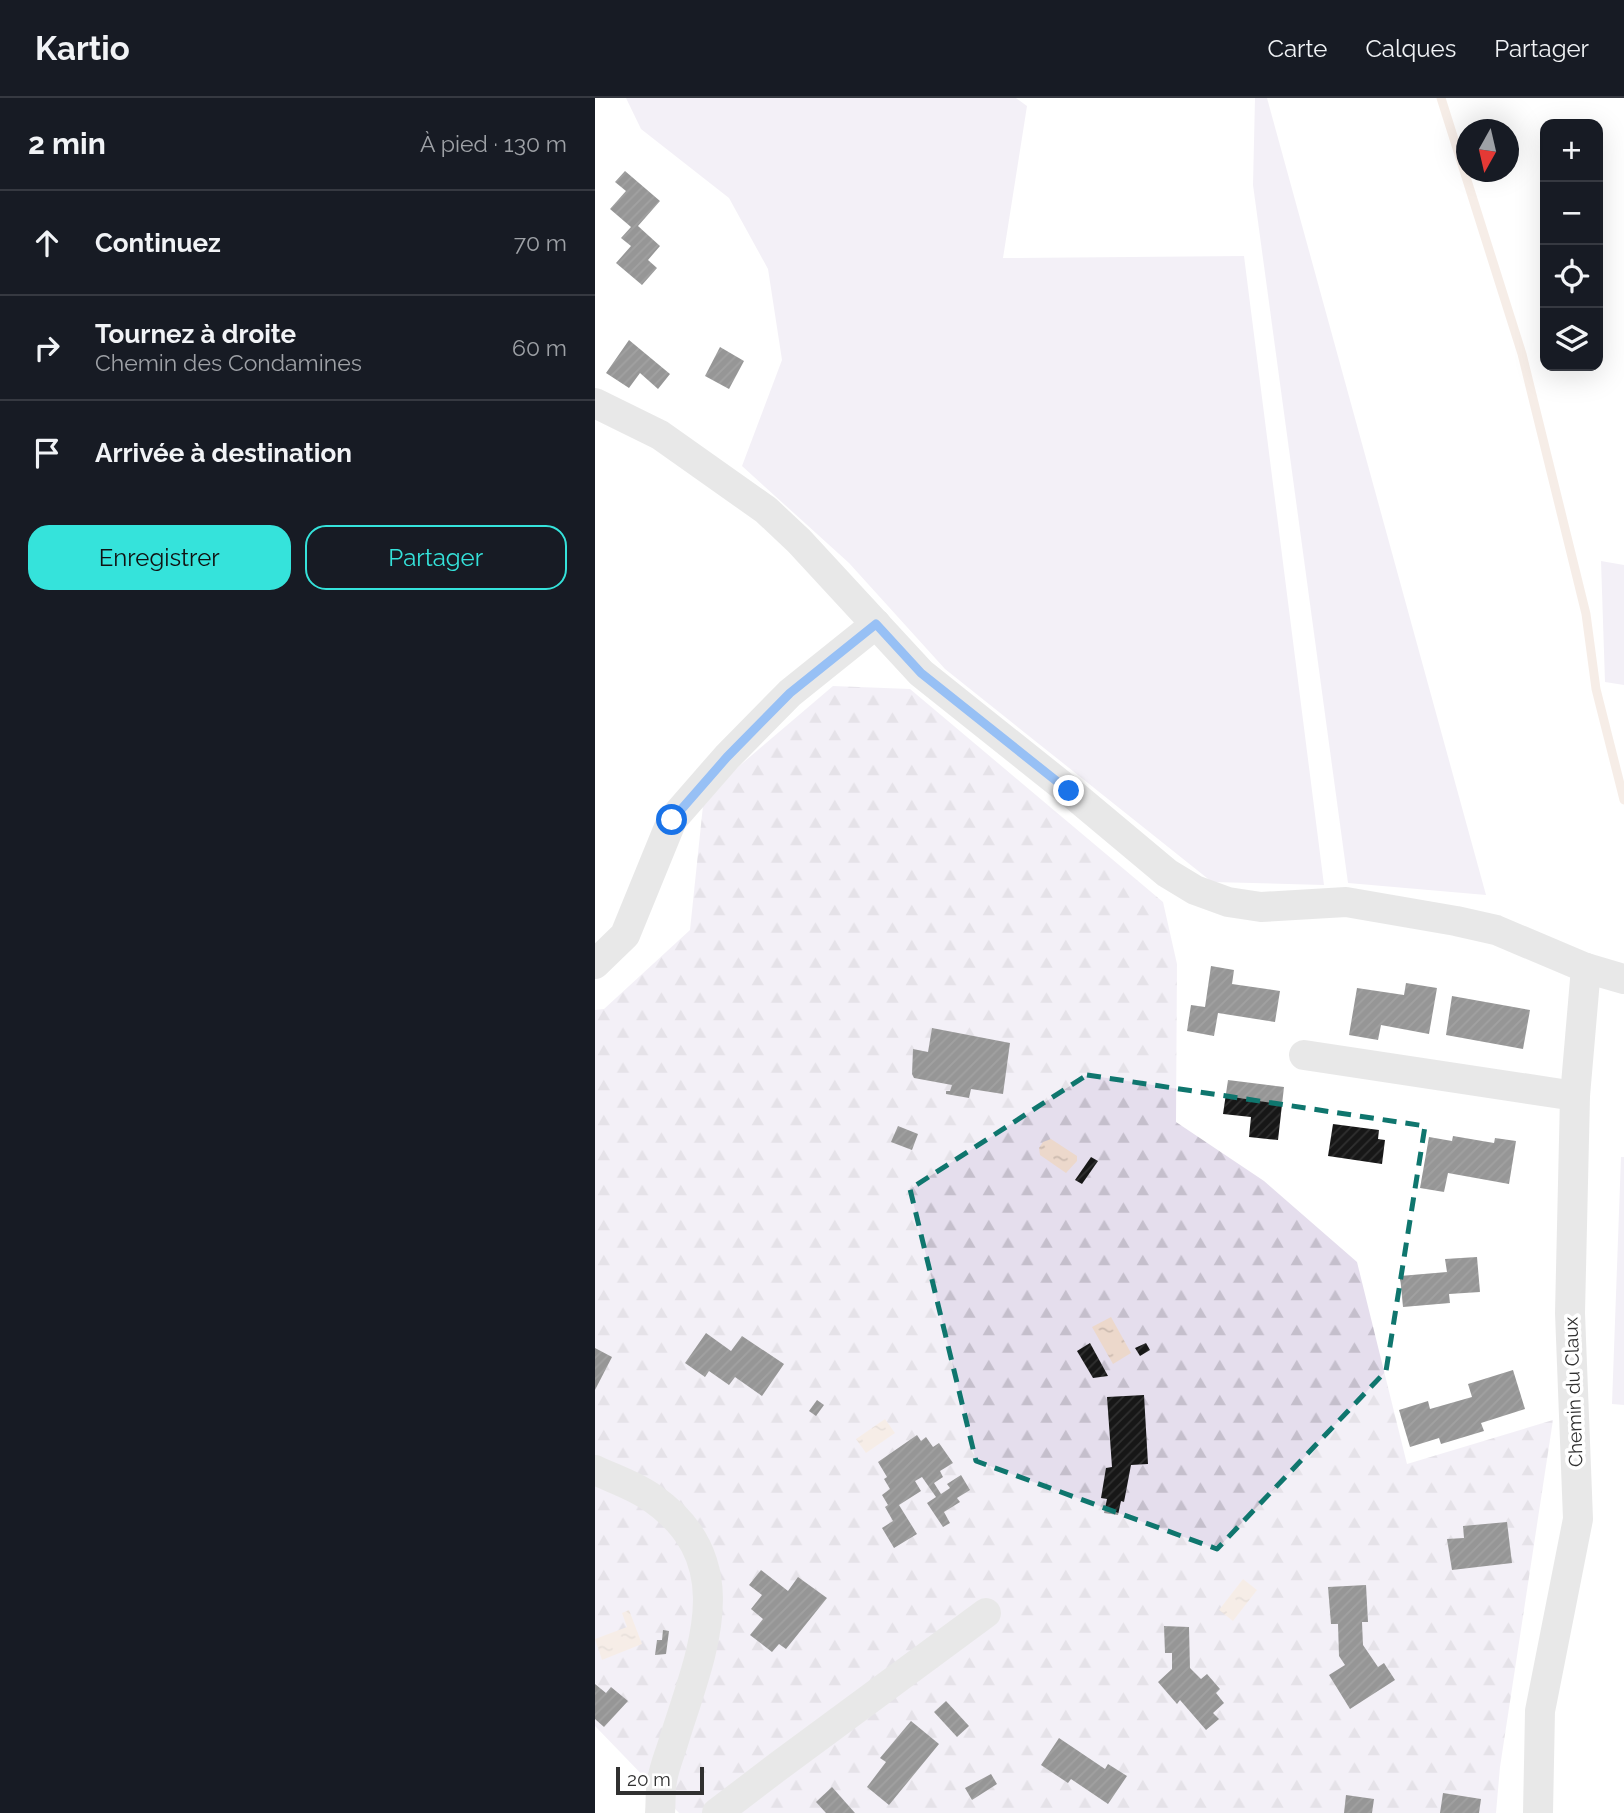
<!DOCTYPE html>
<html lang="fr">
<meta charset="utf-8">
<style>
:root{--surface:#171b24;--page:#242831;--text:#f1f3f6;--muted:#9ea1a6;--line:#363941;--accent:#35e3db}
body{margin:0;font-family:Raleway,sans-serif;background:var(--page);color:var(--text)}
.controls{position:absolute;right:21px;top:21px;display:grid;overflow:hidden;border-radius:14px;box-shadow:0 7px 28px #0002}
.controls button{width:63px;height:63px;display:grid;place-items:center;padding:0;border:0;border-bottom:2px solid var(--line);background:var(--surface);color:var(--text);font:35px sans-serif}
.compass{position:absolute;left:861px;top:21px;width:63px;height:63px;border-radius:50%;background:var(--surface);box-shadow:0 7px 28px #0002;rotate:188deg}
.scale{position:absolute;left:21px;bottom:18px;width:88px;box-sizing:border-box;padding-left:7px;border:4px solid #303030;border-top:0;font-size:19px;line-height:24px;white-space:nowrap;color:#303030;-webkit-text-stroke:5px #fff;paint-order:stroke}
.stop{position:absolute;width:21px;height:21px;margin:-16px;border:5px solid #1a73e8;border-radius:50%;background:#fff}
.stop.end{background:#1a73e8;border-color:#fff;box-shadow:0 2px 7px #0008}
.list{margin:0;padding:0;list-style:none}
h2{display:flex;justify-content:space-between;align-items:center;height:91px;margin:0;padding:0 28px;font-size:30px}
h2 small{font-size:23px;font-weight:400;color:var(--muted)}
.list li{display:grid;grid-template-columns:46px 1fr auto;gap:21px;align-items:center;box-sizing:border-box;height:105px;padding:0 28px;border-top:2px solid var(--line)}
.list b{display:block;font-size:26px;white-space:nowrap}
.list p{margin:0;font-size:23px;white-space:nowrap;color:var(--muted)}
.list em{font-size:23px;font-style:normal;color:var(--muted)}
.actions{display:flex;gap:14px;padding:21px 28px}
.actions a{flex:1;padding:16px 0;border:2px solid var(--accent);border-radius:21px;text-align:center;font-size:24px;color:var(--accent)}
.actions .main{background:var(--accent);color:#111}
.icon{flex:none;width:38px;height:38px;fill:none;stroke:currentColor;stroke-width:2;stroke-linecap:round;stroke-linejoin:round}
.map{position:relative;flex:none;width:1029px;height:1715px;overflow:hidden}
header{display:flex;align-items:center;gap:42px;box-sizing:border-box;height:98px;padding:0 35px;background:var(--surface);border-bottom:2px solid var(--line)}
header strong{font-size:33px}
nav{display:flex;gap:38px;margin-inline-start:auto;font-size:24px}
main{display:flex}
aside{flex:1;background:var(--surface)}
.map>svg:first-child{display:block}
.grass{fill:#e5deed}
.forest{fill:url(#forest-firs)}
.water{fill:url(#water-ripples)}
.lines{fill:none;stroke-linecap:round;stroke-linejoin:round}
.stream{stroke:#ecd8cb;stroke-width:9}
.building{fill:url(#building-hatch)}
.minor{stroke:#cdcdcd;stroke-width:30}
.route{stroke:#1a73e8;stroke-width:9}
.marked{fill:none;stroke:#0f766e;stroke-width:5;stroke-dasharray:14 9;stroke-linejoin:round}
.labels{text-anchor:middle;stroke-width:7;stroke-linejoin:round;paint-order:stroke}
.street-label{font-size:19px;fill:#303030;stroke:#fff}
</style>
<header>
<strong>Kartio</strong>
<nav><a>Carte</a><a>Calques</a><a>Partager</a></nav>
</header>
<main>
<aside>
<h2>2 min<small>À pied · 130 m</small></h2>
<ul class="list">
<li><svg class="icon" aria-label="ahead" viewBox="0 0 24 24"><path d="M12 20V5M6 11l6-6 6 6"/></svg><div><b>Continuez</b></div><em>70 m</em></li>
<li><svg class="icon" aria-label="right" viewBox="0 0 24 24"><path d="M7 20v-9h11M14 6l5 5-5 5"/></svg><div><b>Tournez à droite</b><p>Chemin des Condamines</p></div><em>60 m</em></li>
<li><svg class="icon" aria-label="arrive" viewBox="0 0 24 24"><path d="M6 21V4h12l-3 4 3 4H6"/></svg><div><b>Arrivée à destination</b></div></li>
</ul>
<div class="actions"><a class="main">Enregistrer</a><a>Partager</a></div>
</aside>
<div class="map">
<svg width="1029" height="1715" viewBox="0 0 1029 1715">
<defs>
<pattern id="forest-firs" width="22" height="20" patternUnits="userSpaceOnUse" patternTransform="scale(1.75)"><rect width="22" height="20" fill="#e5deed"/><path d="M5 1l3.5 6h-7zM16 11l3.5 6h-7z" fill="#c5bfcc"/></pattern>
<pattern id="water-ripples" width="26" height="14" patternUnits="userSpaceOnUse" patternTransform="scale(1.75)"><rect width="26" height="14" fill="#ecd8cb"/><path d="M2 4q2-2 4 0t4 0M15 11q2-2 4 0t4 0" fill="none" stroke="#cbbaaf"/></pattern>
<pattern id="building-hatch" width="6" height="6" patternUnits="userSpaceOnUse" patternTransform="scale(1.75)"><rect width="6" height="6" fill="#171717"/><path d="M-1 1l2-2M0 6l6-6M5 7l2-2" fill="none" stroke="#303030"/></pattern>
</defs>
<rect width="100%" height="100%" fill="#fff"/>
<g class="grass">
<path d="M31 0H421L432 8 408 160 649 158 729 787 617 784 350 571 254 465 147 368 187 262 173 171 134 100 46 31Z"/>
<path d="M660 0H672L891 797 753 785 658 87Z"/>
<path d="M1006 463 1029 467V587L1010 584Z"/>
<path d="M1026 1059H1029V1307L1017 1306Z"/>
</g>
<path class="forest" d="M238 588 315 591 568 804 582 866 581 1024 669 1083 762 1164 812 1366 958 1322 905 1669 901 1715H84L0 1628V912L9 911 95 832 109 698Z"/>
<g class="water">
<path d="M456 1041 482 1058V1063L471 1075 445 1057 444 1050 448 1044Z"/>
<path d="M516 1219 536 1255 518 1266 497 1229Z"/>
<path d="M290 1321 300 1335 271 1355 261 1341Z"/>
<path d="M648 1481 662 1492 638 1523 624 1512Z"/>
<path d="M34 1512 47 1546 7 1562 0 1541 32 1529 27 1515Z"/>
</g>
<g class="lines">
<path class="stream" d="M846 0 927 256 991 516 1001 591 1029 702"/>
</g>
<g class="building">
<path d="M30 73 65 103 43 128 65 148 53 162 62 170 47 187 21 165 36 148 26 140 36 129 15 111 31 93 20 84Z"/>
<path d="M34 242 75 276 63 291 45 275 34 290 11 275Z"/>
<path d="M125 249 149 263 134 291 110 278Z"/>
<path d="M616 868 639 872 637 886 685 893 680 924 623 915 619 938 592 933 596 907 610 909Z"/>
<path d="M811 885 842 890 834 936 786 927 783 942 754 937 762 890 809 897Z"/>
<path d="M857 898 935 912 928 951 851 937Z"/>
<path d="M337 930 415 945 408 996 376 991 374 1000 351 996V993H355L357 987 319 980 317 976 318 951 333 954Z"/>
<path d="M633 982 689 989 683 1042 654 1039 656 1019 628 1016Z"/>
<path d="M738 1026 784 1032 783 1041 790 1042 787 1066 733 1058Z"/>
<path d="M303 1028 323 1036 317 1052 296 1044Z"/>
<path d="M858 1038 899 1045 900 1040 921 1043 914 1086 853 1075 849 1094 825 1090 834 1039 857 1043Z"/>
<path d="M496 1059 503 1063 487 1086 480 1082Z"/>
<path d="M882 1159 885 1194 854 1196 855 1205 808 1209 805 1178 852 1174 850 1161Z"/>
<path d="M111 1235 136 1253 147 1238 189 1266 167 1298 140 1279 134 1287 114 1273 110 1279 90 1265Z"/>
<path d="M495 1245 513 1278 498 1280 482 1253Z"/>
<path d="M551 1245 555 1252 545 1258 540 1250Z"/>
<path d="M0 1250 17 1259 0 1292Z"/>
<path d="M918 1272 930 1311 886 1325 889 1333 846 1346 844 1340 815 1349 804 1312 833 1303 835 1311 877 1299 873 1286Z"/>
<path d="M549 1297 553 1366 536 1367 529 1404 526 1403 523 1417 509 1415 512 1401 506 1400 511 1370 517 1369 512 1299Z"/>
<path d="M222 1302 229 1307 221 1318 214 1313Z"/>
<path d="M322 1337 326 1343 331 1339 338 1349 344 1345 358 1365 345 1373 348 1379 339 1385 346 1396 355 1390 352 1386 366 1377 375 1392 362 1400 365 1404 349 1414 355 1425 348 1429 332 1405 341 1399 327 1379 320 1383 326 1393 304 1407 322 1436 299 1450 287 1430 298 1423 290 1409 293 1407 287 1397 295 1391 289 1381 292 1379 283 1364Z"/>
<path d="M912 1424 917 1465 857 1472 852 1441 869 1440 868 1428Z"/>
<path d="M166 1472 193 1493 203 1479 232 1500 191 1551 184 1546 177 1554 155 1537 168 1521 156 1511 167 1497 154 1487Z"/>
<path d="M771 1487 773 1524H767L768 1547 783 1569 789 1565 800 1582 755 1611 734 1577 750 1567 744 1558 743 1526H736L733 1489Z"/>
<path d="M569 1528 594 1529 595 1570 606 1581 612 1576 625 1591 621 1595 629 1605 618 1615 624 1621 611 1632 585 1602 582 1606 563 1584 577 1571V1555H570Z"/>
<path d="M68 1532 74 1533 71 1556 60 1557 62 1542H67Z"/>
<path d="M0 1586 11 1595 16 1589 33 1603 9 1629 0 1621Z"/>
<path d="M351 1603 374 1628 362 1639 339 1614Z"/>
<path d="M316 1623 344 1646 294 1707 272 1689 291 1664 285 1660Z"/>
<path d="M464 1640 510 1671 513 1666 532 1678 513 1706 476 1681 473 1685 446 1667Z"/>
<path d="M396 1676 402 1686 377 1702 370 1690Z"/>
<path d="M237 1689 260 1715H231L221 1704Z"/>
<path d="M848 1695 886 1701 884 1715H845Z"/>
<path d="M751 1697 779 1701 777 1715H749Z"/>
</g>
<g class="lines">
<g class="minor">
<path d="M0 305 65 337 171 412 204 443 326 575 474 693 572 775 600 792 633 804 666 809 751 804 861 823 901 832 991 870 1029 881"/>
<path d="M0 866 30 837 77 722 132 659 195 595 281 526"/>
<path d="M709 957 980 998"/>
<path d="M0 1372C19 1381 41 1388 57 1400 149 1464 106 1555 79 1642 75 1656 69 1669 67 1683 65 1693 66 1705 65 1715"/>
<path d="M122 1715 185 1667 391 1515"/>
<path d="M943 1715 945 1613 983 1421 975 1215 980 998 991 870"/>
</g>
</g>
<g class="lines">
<path class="route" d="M77 722 132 659 195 595 281 526 326 575 474 693"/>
</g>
<path d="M0 0H1029V1715H0ZM492 977 830 1028 791 1273 622 1451 381 1363 315 1091Z" fill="#fff" fill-opacity=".55" fill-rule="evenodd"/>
<path class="marked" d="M492 977 830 1028 791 1273 622 1451 381 1363 315 1091Z"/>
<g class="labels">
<g class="street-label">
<text transform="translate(978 1294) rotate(-92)" y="7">Chemin du Claux</text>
</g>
</g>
</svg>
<div class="controls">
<button>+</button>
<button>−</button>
<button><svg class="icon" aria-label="locate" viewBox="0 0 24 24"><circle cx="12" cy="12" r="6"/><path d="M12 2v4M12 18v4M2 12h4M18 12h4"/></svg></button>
<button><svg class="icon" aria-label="layers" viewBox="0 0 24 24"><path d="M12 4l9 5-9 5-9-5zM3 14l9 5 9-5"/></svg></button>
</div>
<svg class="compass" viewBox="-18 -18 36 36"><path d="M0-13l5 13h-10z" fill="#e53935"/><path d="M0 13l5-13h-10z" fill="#9ea1a6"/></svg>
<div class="scale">20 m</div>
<div class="stop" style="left:77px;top:722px"></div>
<div class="stop end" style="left:474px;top:693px"></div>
</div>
</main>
